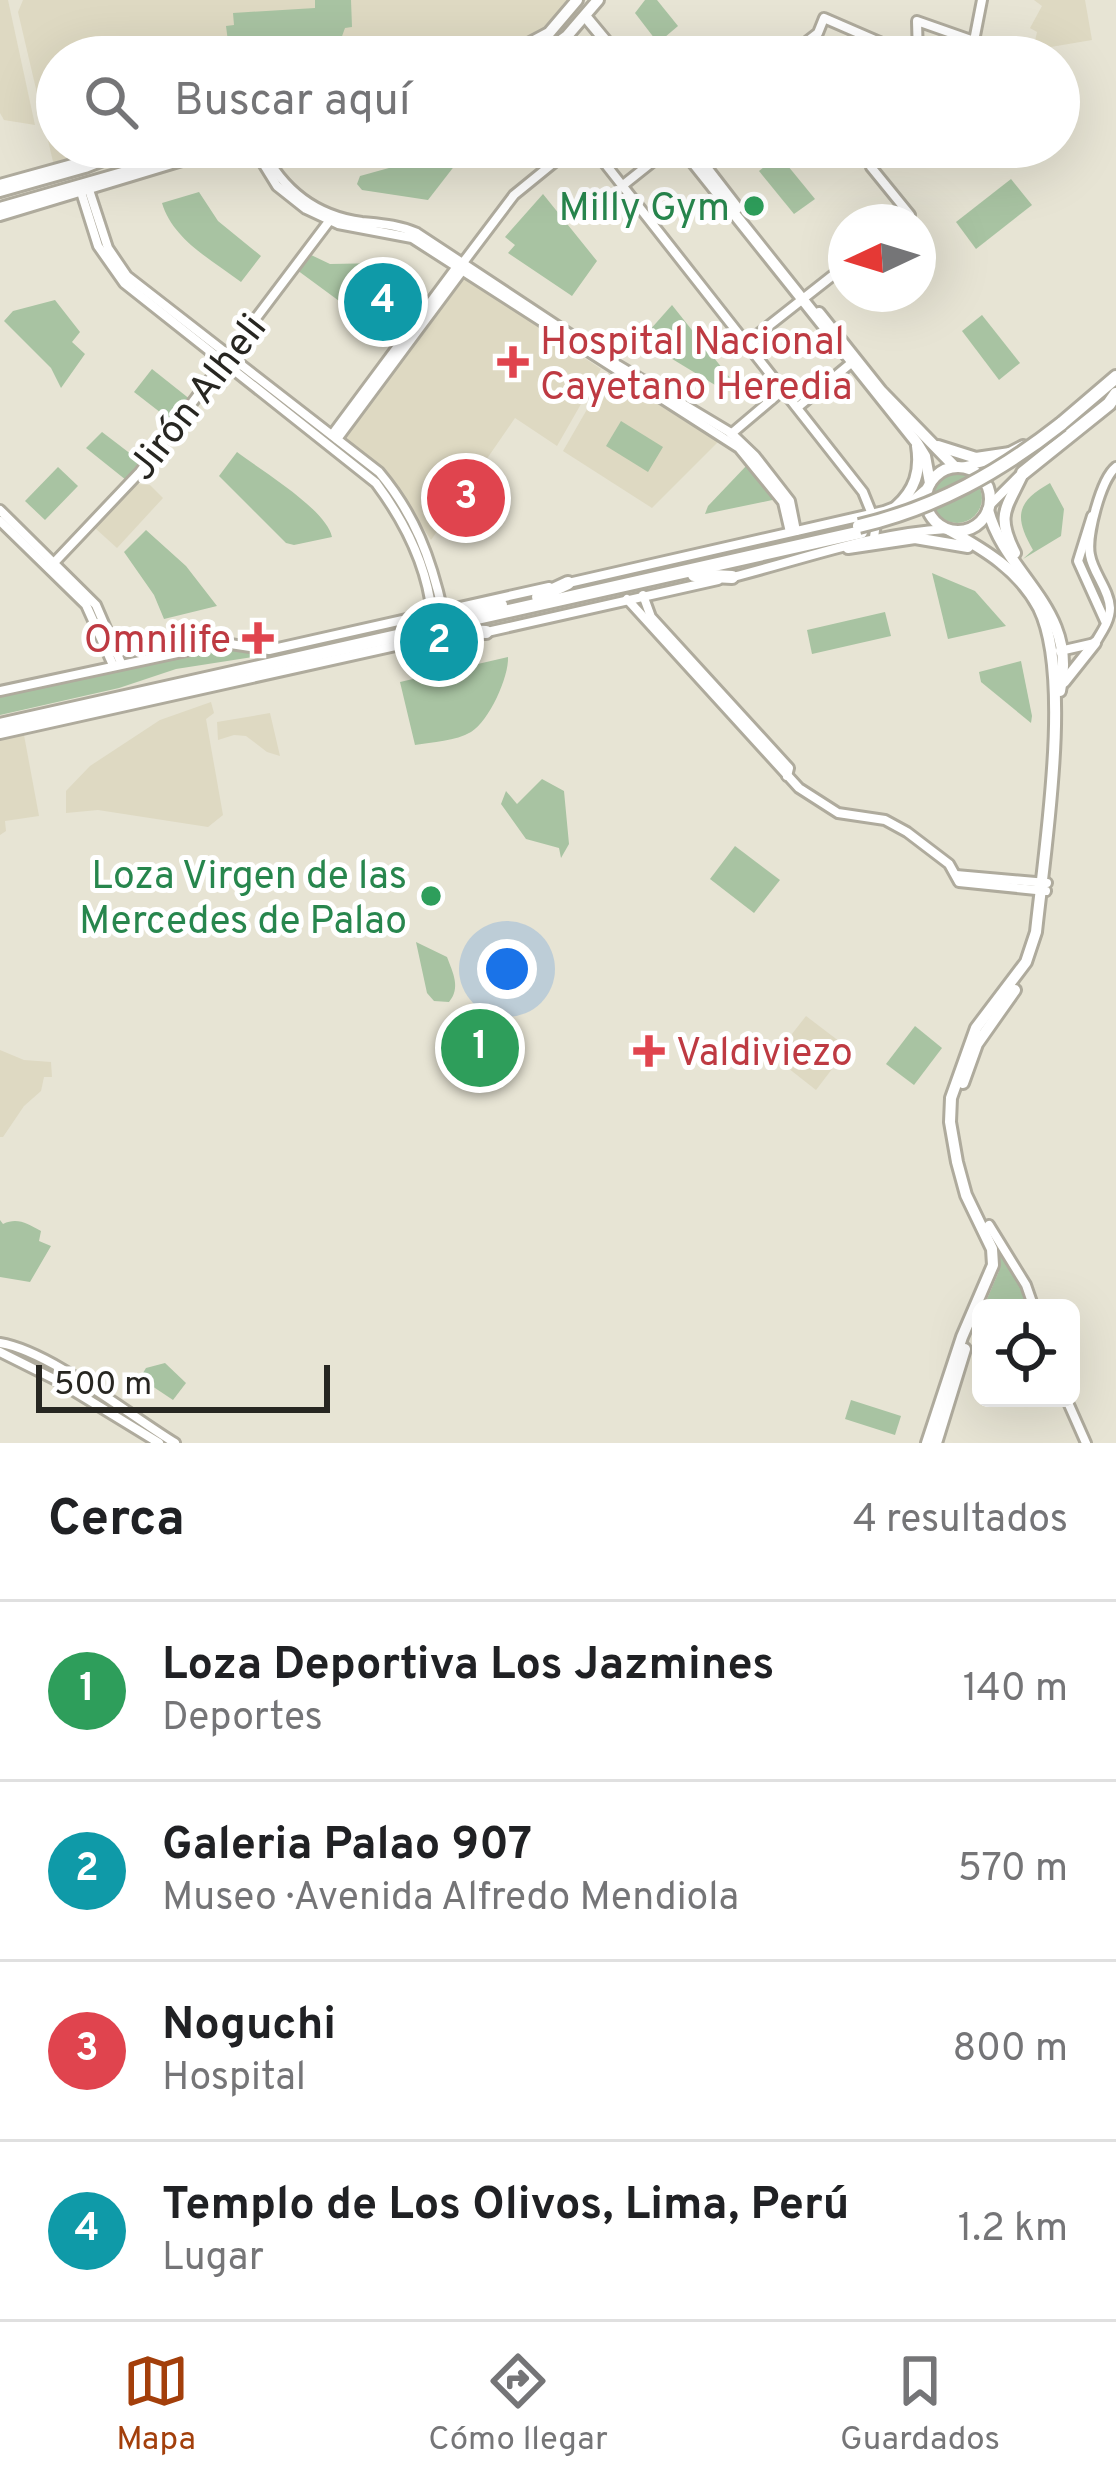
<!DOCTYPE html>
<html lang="es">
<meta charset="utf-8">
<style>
:root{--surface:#fff;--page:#f6f6f6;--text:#202124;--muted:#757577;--line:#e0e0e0;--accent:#a33f0b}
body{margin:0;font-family:Overpass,sans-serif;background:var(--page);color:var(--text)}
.controls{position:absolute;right:36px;bottom:36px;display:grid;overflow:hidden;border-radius:18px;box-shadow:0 12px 48px #0002}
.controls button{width:108px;height:108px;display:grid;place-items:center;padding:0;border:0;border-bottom:3px solid var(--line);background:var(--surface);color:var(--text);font:60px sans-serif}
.compass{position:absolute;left:828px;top:204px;width:108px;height:108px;border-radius:50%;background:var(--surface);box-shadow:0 12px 48px #0002;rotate:266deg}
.scale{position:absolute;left:36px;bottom:30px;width:294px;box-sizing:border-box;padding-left:12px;border:6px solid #272621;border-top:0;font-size:33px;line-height:42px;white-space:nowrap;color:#272621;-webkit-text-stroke:9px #fff;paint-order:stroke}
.you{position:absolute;left:507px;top:969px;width:42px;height:42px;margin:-30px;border:9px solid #fff;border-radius:50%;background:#1a73e8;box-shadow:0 0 0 18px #1a73e833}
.badge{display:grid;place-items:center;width:78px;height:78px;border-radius:50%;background:var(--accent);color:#fff;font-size:39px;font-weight:700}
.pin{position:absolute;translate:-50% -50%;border:6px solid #fff;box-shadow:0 3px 12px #0006}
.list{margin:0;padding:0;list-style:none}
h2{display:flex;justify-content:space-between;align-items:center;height:156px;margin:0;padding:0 48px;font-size:51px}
h2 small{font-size:39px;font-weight:400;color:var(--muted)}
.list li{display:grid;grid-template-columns:78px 1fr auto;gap:36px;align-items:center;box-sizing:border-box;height:180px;padding:0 48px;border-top:3px solid var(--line)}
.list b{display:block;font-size:45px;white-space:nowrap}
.list p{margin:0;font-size:39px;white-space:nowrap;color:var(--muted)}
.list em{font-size:39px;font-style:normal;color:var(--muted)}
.icon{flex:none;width:66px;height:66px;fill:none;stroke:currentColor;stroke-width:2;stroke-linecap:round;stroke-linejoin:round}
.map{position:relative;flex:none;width:1116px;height:1443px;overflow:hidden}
.search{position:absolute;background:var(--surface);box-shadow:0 12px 48px #0002;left:36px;right:36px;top:36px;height:132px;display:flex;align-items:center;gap:30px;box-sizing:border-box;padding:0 42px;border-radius:66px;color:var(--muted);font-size:45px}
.sheet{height:876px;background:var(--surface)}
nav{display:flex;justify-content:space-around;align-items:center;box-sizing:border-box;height:168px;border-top:3px solid var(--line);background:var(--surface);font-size:33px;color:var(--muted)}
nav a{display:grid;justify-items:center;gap:6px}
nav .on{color:var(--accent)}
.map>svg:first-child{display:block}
.built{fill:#ded9c2}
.green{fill:#a8c3a2}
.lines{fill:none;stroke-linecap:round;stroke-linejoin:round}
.secondary-casing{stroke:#afab9d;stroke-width:14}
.primary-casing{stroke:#afab9d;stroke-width:16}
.highway-casing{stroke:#afab9d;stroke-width:18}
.secondary{stroke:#fff;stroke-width:8}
.primary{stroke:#fff;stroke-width:10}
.highway{stroke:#fff;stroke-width:12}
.highway-bridge-casing{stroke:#afab9d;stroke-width:18;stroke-linecap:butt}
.highway-bridge{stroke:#fff;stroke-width:12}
.leisure-dot{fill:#2e9e5b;stroke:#fff;stroke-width:4.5}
.health-dot{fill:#e0444e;stroke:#fff;stroke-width:4.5}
.labels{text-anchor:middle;stroke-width:10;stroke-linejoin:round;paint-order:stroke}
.leisure-label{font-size:39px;fill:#27864d;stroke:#fff;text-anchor:end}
.health-label{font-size:39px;fill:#be3a42;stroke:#fff;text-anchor:start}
.street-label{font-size:39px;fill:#272621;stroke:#fff}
</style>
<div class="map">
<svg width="1116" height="1443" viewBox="0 0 1116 1443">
<rect width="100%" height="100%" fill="#e7e4d4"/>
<g class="built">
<path d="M0 0H8L35 125 4 120 0 113Z"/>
<path d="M23 0H571L556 22 518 48 491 57H57V147H117L54 166 18 12Z"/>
<path d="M1034 0H1085L1092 40 1033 50 1037 32 1030 28 1042 6Z"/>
<path d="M465 278 601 369 557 446 515 418 431 540 396 486 377 463 345 438Z"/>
<path d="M608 373 718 442 652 508 563 451Z"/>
<path d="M138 484 150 485 163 498 117 548 95 528Z"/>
<path d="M211 702 214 713 206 719 223 815 208 827 98 810 66 813V791L90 766 160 720Z"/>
<path d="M270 713 280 756 267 752 246 736 234 735 218 740 217 722Z"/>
<path d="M24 735 39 816 5 821 6 831 0 835V740Z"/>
<path d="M806 1016 848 1048 816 1090 774 1057Z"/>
<path d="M0 1050 24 1060 51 1062 52 1077H44L41 1091 24 1106 3 1137H0Z"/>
</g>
<g class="green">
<path d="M315 0H351L352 27 345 28 341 39 335 40 336 57H230L226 26 234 25 233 13 315 8Z"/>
<path d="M645 0H657L678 26 658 43 635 13Z"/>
<path d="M454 150 459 160 428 200 362 190 357 184 360 176Z"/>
<path d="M779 155 815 199 794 214 759 171Z"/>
<path d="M1011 179 1032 205 976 249 956 222Z"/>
<path d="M199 192 218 221 261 256 241 282C212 260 173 240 162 203Z"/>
<path d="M543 194 597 261 572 296 508 253 515 245 505 237Z"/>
<path d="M309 254 330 264 384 263 350 309 297 270Z"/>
<path d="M55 300 80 332 72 342 85 354 61 388 51 368 4 321 13 311Z"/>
<path d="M672 305 734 383V385L720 388 641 340Z"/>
<path d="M982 315 1020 363 999 380 962 331Z"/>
<path d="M152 369 191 400 174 423 134 392Z"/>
<path d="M621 421 663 447 648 472 606 446Z"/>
<path d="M102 432 140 461 126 480 86 448Z"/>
<path d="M237 452C262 471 326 509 332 537L294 545 286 543 219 476Z"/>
<path d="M748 464 777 499 705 514 708 506Z"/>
<path d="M58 467 78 486 45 520 25 501Z"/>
<circle cx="957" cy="498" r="25"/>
<path d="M1050 483 1064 509 1061 536 1023 559 1033 550C1014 517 1016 502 1050 483Z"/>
<path d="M146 530 186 566 217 606 164 619 154 595 124 552Z"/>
<path d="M932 573 975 591 1006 626 948 639Z"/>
<path d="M885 612 891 636 812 654 807 630Z"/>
<path d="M220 645 249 648 265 655 176 669 119 688 0 715V692Z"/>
<path d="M508 657C509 677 489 721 471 732 456 741 432 742 415 745L400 682Z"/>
<path d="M1021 661 1032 716 1031 723 981 682 979 672Z"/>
<path d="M542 779 564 791 569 844 561 858 559 848 526 839 501 804 506 791 517 804Z"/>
<path d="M735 846 780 880 754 913 710 879Z"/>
<path d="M416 942 447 957C453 973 461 988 449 1002L434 1001 427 993Z"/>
<path d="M915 1026 942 1048 914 1085 886 1064Z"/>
<path d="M0 1220 3 1224C18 1217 27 1224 41 1231L39 1241 51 1246 30 1282 0 1277Z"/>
<path d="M998 1245 1023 1282 1032 1308 1013 1302 984 1306 999 1271Z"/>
<path d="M165 1363 186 1383 173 1400 140 1378 146 1368Z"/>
<path d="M851 1400 901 1416 895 1435 845 1419Z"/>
</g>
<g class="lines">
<defs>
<g id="secondary">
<path d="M787 57 818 33 824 18 914 57"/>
<path d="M918 57 917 21 974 41 982 0"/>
<path d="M253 147 277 186 306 209 338 224 412 238 739 448 783 502 790 532"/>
<path d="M261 147C282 189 315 216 362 222 382 224 399 225 417 233L609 360 731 433 755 456 790 501 796 531"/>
<path d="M592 147 863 492 876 524 874 537"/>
<path d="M898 147 871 167 910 215 902 222"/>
<path d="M0 184 108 154"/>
<path d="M622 186 671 147"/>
<path d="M89 190 108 248 127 276 379 472C415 515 431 558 443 612"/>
<path d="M81 192 98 246 124 283 376 483C405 522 427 565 432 614"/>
<path d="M0 216 182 161"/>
<path d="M465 260 514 195 573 147"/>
<path d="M747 343 846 265"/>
<path d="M798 407 850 364"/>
<path d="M731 434 783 390"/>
<path d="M332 435 459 264"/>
<path d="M337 439 464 268"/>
<path d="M962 467 996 459 1023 445"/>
<path d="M989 506 1021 474"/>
<path d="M0 510 96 605 121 663"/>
<path d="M1092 516 1078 561 1106 623"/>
<path d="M0 521 86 605 113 665"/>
<path d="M49 568 140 472 330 220"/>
<path d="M733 577C804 559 873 533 947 529"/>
<path d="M564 584 884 511 913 500 928 487"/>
<path d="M643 595 651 617 789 768 787 776"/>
<path d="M627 599 799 788 838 813 885 820 907 832 949 864 959 882 1046 891"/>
<path d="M487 632 718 580"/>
<path d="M452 640 474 635"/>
<path d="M1060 651 1095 643C1101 633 1110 621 1110 608 1109 589 1093 573 1090 555 1086 536 1101 479 1116 467"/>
<path d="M0 691 224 643 269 650 549 587"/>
<path d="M0 734 454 633"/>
<path d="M956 875 1047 883"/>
<path d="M989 1225 1026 1285 1034 1308"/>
<path d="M0 1343C50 1351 129 1415 175 1443"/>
<path d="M0 1352 56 1380 159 1443"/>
<path d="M1066 1398 1086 1443"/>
</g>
<g id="primary">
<path d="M585 16 619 57"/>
<path d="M504 57 549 33 577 0"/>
<path d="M539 57 567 36 598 0"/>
<path d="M681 147 917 443 925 456 930 483"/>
<path d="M690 147 737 208"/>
<path d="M0 191 85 167 136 147"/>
<path d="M0 208 213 147"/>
<path d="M819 313 881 391 955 467"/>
<path d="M938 446 976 458 1010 453"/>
<circle cx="958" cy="499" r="32"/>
<path d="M896 507C915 490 921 471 917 446"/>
<path d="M988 510C1006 577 1079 609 1060 691"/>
<path d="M848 548 915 538 968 547"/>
<path d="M1015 553C995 514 1007 508 1023 473"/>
<path d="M1064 682 1095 643"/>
<path d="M963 1083 977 1044 1015 990"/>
<path d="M927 1443 962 1337 993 1265 992 1249 966 1195 957 1162 950 1122 951 1098 976 1028 1026 962 1036 932C1044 853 1073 677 1039 608 1019 570 985 550 949 530"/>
<path d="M936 1443 965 1349"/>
</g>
<g id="highway">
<path d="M1061 424 1116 377"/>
<path d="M1023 473 1109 404 1116 394"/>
<path d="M694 575 732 577"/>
<path d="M538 597 568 583"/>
<path d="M421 624 501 605"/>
<path d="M449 630 486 632"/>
<path d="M0 725 861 532"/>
</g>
</defs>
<use href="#secondary" class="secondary-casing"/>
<use href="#primary" class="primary-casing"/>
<use href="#highway" class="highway-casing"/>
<use href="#secondary" class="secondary"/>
<use href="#primary" class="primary"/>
<use href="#highway" class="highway"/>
<defs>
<path id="highway-bridge" d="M859 526C936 508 1000 472 1061 424"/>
</defs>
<use href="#highway-bridge" class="highway-bridge-casing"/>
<use href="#highway-bridge" class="highway-bridge"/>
</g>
<g class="leisure-dot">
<circle cx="754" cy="206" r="12"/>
<circle cx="431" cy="896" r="12"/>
</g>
<g class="health-dot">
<path d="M507 344h12v12h12v12h-12v12h-12v-12h-12v-12h12z"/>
<path d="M252 620h12v12h12v12h-12v12h-12v-12h-12v-12h12z"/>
<path d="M643 1033h12v12h12v12h-12v12h-12v-12h-12v-12h12z"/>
</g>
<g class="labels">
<g class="leisure-label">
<text x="730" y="220">Milly Gym</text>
<text x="407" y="888">Loza Virgen de las<tspan x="407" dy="45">Mercedes de Palao</tspan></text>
</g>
<g class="health-label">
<text x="540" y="354">Hospital Nacional<tspan x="540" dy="45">Cayetano Heredia</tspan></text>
<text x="231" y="652" text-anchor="end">Omnilife</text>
<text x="676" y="1065">Valdiviezo</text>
</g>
<g class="street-label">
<text transform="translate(196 396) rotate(-52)" y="14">Jirón Alheli</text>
</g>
</g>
</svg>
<div class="controls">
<button><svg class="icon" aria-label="locate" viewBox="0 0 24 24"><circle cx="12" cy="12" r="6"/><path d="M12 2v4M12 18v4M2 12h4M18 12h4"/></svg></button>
</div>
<svg class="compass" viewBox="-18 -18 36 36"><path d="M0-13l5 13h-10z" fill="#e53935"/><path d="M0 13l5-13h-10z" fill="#757577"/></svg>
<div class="scale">500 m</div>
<div class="you"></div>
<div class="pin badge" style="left:480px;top:1048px;background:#2e9e5b">1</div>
<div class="pin badge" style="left:439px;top:642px;background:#0f9aa8">2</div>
<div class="pin badge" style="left:466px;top:498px;background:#e0444e">3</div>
<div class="pin badge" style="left:383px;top:302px;background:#0f9aa8">4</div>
<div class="search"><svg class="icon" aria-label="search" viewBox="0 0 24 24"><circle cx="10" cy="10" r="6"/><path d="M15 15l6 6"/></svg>Buscar aquí</div>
</div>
<section class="sheet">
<h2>Cerca<small>4 resultados</small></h2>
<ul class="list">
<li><span class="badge" style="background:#2e9e5b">1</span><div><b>Loza Deportiva Los Jazmines</b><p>Deportes</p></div><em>140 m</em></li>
<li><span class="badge" style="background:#0f9aa8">2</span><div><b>Galeria Palao 907</b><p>Museo · Avenida Alfredo Mendiola</p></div><em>570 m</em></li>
<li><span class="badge" style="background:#e0444e">3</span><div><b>Noguchi</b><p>Hospital</p></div><em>800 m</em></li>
<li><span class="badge" style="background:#0f9aa8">4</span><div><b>Templo de Los Olivos, Lima, Perú</b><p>Lugar</p></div><em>1.2 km</em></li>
</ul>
</section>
<nav>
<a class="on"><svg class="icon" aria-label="map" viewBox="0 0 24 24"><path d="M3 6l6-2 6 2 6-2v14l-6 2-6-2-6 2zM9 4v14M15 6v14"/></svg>Mapa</a>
<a><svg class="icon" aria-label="directions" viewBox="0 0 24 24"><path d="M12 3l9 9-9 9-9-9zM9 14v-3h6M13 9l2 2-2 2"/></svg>Cómo llegar</a>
<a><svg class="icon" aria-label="saved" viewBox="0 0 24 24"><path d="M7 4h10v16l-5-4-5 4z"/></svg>Guardados</a>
</nav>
